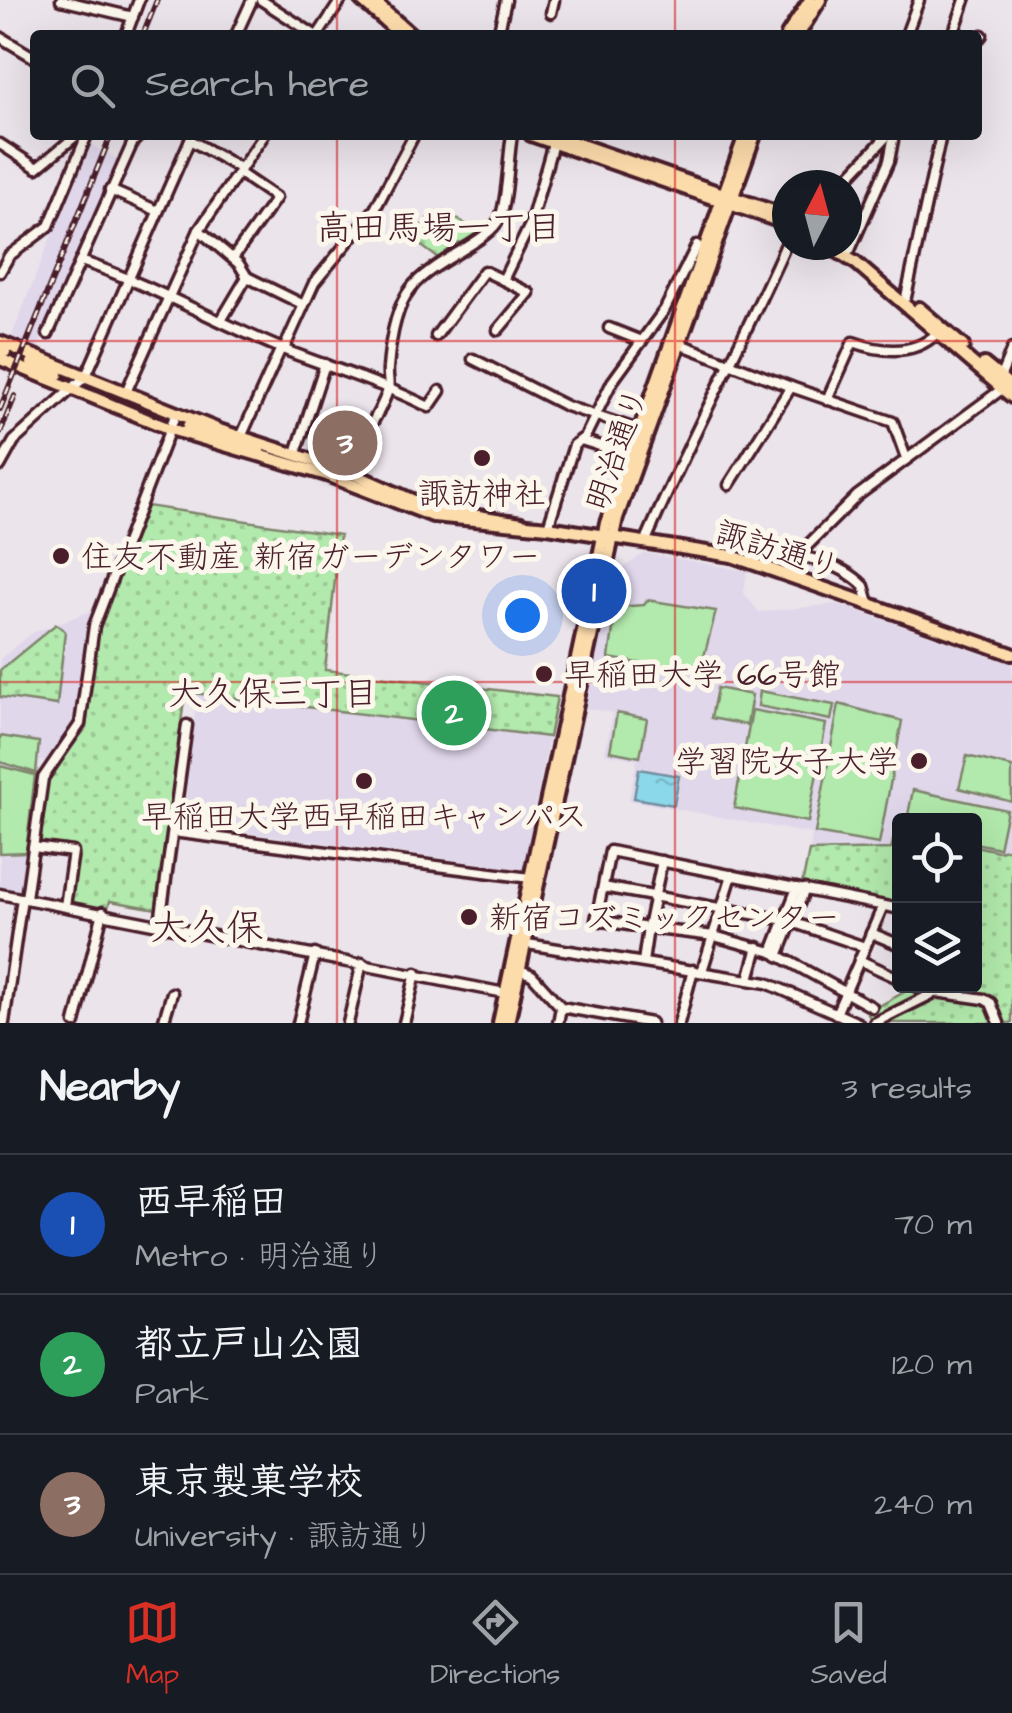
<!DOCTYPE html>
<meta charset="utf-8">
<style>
:root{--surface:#171b24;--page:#242831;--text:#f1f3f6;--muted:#9ea1a6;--line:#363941;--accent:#d93025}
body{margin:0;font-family:"Architects Daughter","Klee One",sans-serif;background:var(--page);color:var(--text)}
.controls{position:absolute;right:30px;bottom:30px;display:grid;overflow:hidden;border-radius:10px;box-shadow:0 10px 40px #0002}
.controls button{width:90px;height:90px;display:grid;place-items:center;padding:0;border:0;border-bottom:2px solid var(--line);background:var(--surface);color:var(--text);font:50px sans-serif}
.compass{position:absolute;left:772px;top:170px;width:90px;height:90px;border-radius:50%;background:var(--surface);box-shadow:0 10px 40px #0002;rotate:6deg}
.you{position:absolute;left:522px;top:615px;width:35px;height:35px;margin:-25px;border:8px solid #fff;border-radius:50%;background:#1a73e8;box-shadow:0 0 0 15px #1a73e833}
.badge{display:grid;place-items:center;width:65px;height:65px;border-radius:50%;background:var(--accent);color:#fff;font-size:32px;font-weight:700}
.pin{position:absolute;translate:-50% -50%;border:5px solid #fff;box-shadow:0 2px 10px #0006}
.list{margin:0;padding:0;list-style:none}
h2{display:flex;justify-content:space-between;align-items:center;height:130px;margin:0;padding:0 40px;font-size:42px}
h2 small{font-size:32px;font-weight:400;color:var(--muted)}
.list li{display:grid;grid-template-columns:65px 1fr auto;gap:30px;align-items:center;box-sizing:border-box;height:140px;padding:0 40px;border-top:2px solid var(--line)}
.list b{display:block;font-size:38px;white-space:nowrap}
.list p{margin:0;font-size:32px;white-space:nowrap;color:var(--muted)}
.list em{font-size:32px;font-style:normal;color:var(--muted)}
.icon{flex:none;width:55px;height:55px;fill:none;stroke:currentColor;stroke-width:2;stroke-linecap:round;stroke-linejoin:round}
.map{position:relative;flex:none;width:1012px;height:1023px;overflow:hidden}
.search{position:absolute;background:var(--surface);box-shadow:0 10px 40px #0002;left:30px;right:30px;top:30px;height:110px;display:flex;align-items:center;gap:25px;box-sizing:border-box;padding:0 35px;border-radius:10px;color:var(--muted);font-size:38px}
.sheet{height:550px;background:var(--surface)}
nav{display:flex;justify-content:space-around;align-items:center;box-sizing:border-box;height:140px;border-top:2px solid var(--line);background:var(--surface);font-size:28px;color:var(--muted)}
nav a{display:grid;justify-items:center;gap:5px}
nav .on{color:var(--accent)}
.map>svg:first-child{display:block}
.built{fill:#e0d7eb}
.grass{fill:#b2e9ac;stroke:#7e846c;stroke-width:2.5}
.park{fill:url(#park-dots);stroke:#7e846c;stroke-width:2.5}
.water{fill:url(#water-ripples);stroke:#718e9e;stroke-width:2.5}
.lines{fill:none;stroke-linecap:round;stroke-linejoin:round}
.major-tunnel{stroke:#cbbdc5;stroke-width:10;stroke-dasharray:10 5;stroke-linecap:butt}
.minor-casing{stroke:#4a1f2b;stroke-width:15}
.major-casing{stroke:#4a1f2b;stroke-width:18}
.minor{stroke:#fbf7ec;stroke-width:8}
.major{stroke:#fddcac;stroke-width:10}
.rail-casing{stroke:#4a1f2b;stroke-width:6}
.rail{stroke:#fbf7ec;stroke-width:2.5;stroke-dasharray:8;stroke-linecap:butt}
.grid{fill:none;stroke:#d62828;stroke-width:2.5;stroke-opacity:0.55}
.poi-dot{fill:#4a1f2b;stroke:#fbf7ec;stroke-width:4}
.labels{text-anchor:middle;stroke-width:10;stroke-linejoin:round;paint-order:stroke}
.street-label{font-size:32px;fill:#4a1f2b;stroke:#fbf7ec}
.poi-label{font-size:32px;fill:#4a1f2b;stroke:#fbf7ec;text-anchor:start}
.neighbourhood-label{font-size:35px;fill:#4a1f2b;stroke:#fbf7ec}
.quarter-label{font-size:38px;fill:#4a1f2b;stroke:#fbf7ec}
</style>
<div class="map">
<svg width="1012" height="1023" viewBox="0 0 1012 1023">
<defs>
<pattern id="park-dots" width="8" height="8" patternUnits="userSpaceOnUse" patternTransform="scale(2.5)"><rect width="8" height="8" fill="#b2e9ac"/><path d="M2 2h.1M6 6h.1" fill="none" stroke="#9bc794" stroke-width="1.8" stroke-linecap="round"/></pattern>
<pattern id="water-ripples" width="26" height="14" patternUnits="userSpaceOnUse" patternTransform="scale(2.5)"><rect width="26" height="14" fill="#8bd8ea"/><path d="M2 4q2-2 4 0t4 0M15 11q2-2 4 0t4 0" fill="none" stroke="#79b9c9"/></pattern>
</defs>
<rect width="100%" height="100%" fill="#ebe4eb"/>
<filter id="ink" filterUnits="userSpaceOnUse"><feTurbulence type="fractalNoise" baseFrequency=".01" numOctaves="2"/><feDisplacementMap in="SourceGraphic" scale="20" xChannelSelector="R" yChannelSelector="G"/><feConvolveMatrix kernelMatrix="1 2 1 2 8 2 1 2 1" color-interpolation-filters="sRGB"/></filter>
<g filter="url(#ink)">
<g class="built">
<path d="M88 143 119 160 37 349 11 338Z"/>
<path d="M645 553 747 571 744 593 759 612 838 604 1012 664V847L998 850 975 845 974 821H900L890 848 810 850 812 834 629 800 637 760 605 753 613 713 586 708 613 575Z"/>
<path d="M94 610 74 725 49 762 40 761 22 896 0 892V659L32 633Z"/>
<path d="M197 693 549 737 523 869 183 824Z"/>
</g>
<g class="grass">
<path d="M647 600 716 611 701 668 688 672 609 658 616 607 644 605Z"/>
<path d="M717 688 752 695 747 725 711 718Z"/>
<path d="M760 691 834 705 831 720 758 706Z"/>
<path d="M839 704 902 721 879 844 815 833Z"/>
<path d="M752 710 826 724 808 822 734 808Z"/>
<path d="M617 713 647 719 640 757 610 751Z"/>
<path d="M0 736 39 742 36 773 0 762Z"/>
<path d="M967 756 1012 767V802L959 788Z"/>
<path d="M0 766 35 775 26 852 0 853Z"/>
<path d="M913 790 1007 810 999 848 975 843 974 821 907 820Z"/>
</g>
<g class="park">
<path d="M445 212 483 234 455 245 438 258 405 234 413 220 422 226 428 218 439 222Z"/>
<path d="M147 506 340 535 325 670 557 697 549 737 185 692 157 909 110 901 107 911 68 904 71 853 40 846 48 778 86 728 97 634Z"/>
<path d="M56 624 65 631 57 705 0 697V670Z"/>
<path d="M896 829 899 830V906L802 885 809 851 891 849Z"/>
<path d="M975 846 998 851 1012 848V1023H874L867 1013 915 986H974Z"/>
</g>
<path class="water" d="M639 769 679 776 674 805 634 798Z"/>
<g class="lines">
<g class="major-tunnel">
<path d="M5 352 32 363"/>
<path d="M58 374 188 426"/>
</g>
<defs>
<g id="minor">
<path d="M61 0 133 17"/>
<path d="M261 0 315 35"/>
<path d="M551 13 554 0"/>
<path d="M126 35 139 0"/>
<path d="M236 35 252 0"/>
<path d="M318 35 341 0"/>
<path d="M498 35 506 0"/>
<path d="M906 35 919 0"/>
<path d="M953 35 965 0"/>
<path d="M0 37 35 58"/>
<path d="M977 41 982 35"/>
<path d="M190 140 241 169"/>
<path d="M0 144 37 168 77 135"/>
<path d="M841 185 888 135"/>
<path d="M110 190 158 211"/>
<path d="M199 230 239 264 247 277 302 304"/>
<path d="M850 250 889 161 894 135"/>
<path d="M233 258 276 198 239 173"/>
<path d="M81 261C152 285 216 322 285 350 334 369 382 383 429 407L440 391"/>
<path d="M0 272 9 256 49 226 87 135"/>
<path d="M906 297 941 135"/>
<path d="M222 319 247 277"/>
<path d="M609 328 642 341"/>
<path d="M498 330 529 293 503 280 530 225 553 143"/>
<path d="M48 334 133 142 140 135"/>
<path d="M436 336 484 271 503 280"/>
<path d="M680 344 791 387 729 485"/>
<path d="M284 349 314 283 375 209 414 135"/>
<path d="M473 359 566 406 639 430"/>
<path d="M1000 378 1012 349"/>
<path d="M791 387 893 422 906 458"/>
<path d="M126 392 199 230 264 135"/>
<path d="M827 400 853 342C881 352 914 356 937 333"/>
<path d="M241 437 281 348"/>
<path d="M581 440 619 452 628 461"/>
<path d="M296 453 325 364"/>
<path d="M0 466 14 441 86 376 192 135"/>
<path d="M349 472C356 442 379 419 388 390 390 383 387 375 388 368 390 342 395 308 411 288 432 261 489 242 500 218 508 199 508 157 512 135"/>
<path d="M548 527 574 445 585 437 612 382 665 309 697 245"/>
<path d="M645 543C689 439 742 344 787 242"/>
<path d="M798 555 857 496 1002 389"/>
<path d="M749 561 763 551C798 555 839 560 864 586L869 603"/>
<path d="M173 832 530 878"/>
<path d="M33 847 73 852 65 906"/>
<path d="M662 861 648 928 714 936 772 952 797 888"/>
<path d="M603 887 785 920"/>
<path d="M0 894 510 994"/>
<path d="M26 898 43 778 80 724 94 626 176 413"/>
<path d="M792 922 865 947"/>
<path d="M160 923 187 725"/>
<path d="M871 933 900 945"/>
<path d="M521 943 767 983 858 1023"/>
<path d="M772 952 872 1007"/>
<path d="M778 956 805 889"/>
<path d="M859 960 900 979"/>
<path d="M643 962 648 928 596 920 610 851 900 909"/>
<path d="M520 970 532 975 561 1007 651 1023"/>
<path d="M702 971 732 875"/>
<path d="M749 979 758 947"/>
<path d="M915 986 932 993"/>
<path d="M836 1014 883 906"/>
<path d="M4 1023 22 898"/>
<path d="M75 1023 103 912"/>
<path d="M163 1023 172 993"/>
<path d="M298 1023 315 954"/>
<path d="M348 1023 362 963"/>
<path d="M404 1023 416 973"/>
<path d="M558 1023 561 1007"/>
<path d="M679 1023 693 970"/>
<path d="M874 1023 936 992 984 999 991 1003 999 1023"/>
</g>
<g id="major">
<path d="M361 0 401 35"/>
<path d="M372 0 412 35"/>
<path d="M787 35 810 0"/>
<path d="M798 35 820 0"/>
<path d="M531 135 787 224"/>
<path d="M552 135 787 216"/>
<path d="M827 245 856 263 1012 397"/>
<path d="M919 308 963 346"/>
<path d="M0 342 219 430 349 472 430 508 521 523"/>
<path d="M0 350 5 352"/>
<path d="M0 359 170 429 327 475 433 516 548 527 732 556 1012 654"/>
<path d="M32 363 58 374"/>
<path d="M984 364 1012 387"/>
<path d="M188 426 259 450"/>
<path d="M499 1023 606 523 745 135"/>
<path d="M508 1023 617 518 755 135"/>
</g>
</defs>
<use href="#minor" class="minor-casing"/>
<use href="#major" class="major-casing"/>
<use href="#minor" class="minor"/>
<use href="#major" class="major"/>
<defs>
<g id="rail">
<path d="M143 35 157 0"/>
<path d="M0 409 111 135"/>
<path d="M0 433 15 396"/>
</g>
</defs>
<use href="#rail" class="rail-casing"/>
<use href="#rail" class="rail"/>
</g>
</g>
<path class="grid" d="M337 0V35M675 0V35M337 135V1023M675 135V1023M0 341H1012M0 682H1012"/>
<g class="poi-dot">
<circle cx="482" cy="458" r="10"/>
<circle cx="61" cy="556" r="10"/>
<circle cx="544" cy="674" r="10"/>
<circle cx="919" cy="761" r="10"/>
<circle cx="364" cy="781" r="10"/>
<circle cx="469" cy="917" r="10"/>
</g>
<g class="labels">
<g class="street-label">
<text transform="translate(616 449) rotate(-71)" y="11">明治通り</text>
<text transform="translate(778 549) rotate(17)" y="11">諏訪通り</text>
</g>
<g class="poi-label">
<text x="482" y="504" text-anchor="middle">諏訪神社</text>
<text x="81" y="567">住友不動産 新宿ガーデンタワー</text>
<text x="564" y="685">早稲田大学 66号館</text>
<text x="899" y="772" text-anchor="end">学習院女子大学</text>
<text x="364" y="827" text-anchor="middle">早稲田大学西早稲田キャンパス</text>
<text x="489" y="928">新宿コズミックセンター</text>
</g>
<g class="neighbourhood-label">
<text x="439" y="239">高田馬場一丁目</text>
<text x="273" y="705">大久保三丁目</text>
</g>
<g class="quarter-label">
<text x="207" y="940">大久保</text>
</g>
</g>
</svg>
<div class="controls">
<button><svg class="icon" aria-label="locate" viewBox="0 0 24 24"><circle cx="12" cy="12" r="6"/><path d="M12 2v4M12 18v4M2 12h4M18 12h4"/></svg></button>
<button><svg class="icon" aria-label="layers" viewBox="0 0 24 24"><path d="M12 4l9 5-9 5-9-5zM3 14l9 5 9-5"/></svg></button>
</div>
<svg class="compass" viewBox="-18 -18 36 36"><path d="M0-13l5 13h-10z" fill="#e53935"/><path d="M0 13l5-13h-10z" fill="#9ea1a6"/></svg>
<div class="you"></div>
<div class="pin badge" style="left:594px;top:591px;background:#1a4fb4">1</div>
<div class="pin badge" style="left:454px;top:713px;background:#2e9e5b">2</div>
<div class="pin badge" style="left:345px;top:443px;background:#8d6e63">3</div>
<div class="search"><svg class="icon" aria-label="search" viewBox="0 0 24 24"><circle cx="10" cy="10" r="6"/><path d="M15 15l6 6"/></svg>Search here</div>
</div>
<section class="sheet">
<h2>Nearby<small>3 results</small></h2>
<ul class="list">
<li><span class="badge" style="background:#1a4fb4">1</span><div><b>西早稲田</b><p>Metro · 明治通り</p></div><em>70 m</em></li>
<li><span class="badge" style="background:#2e9e5b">2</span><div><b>都立戸山公園</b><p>Park</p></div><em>120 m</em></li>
<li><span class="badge" style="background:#8d6e63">3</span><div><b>東京製菓学校</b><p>University · 諏訪通り</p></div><em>240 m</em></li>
</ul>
</section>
<nav>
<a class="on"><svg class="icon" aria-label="map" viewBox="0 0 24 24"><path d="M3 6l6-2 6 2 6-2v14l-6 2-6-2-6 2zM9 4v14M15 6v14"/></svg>Map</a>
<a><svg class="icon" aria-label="directions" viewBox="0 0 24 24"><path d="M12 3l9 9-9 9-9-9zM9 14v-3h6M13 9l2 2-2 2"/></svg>Directions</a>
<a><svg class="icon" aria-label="saved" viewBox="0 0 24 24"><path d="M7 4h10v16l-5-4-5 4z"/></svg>Saved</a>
</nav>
